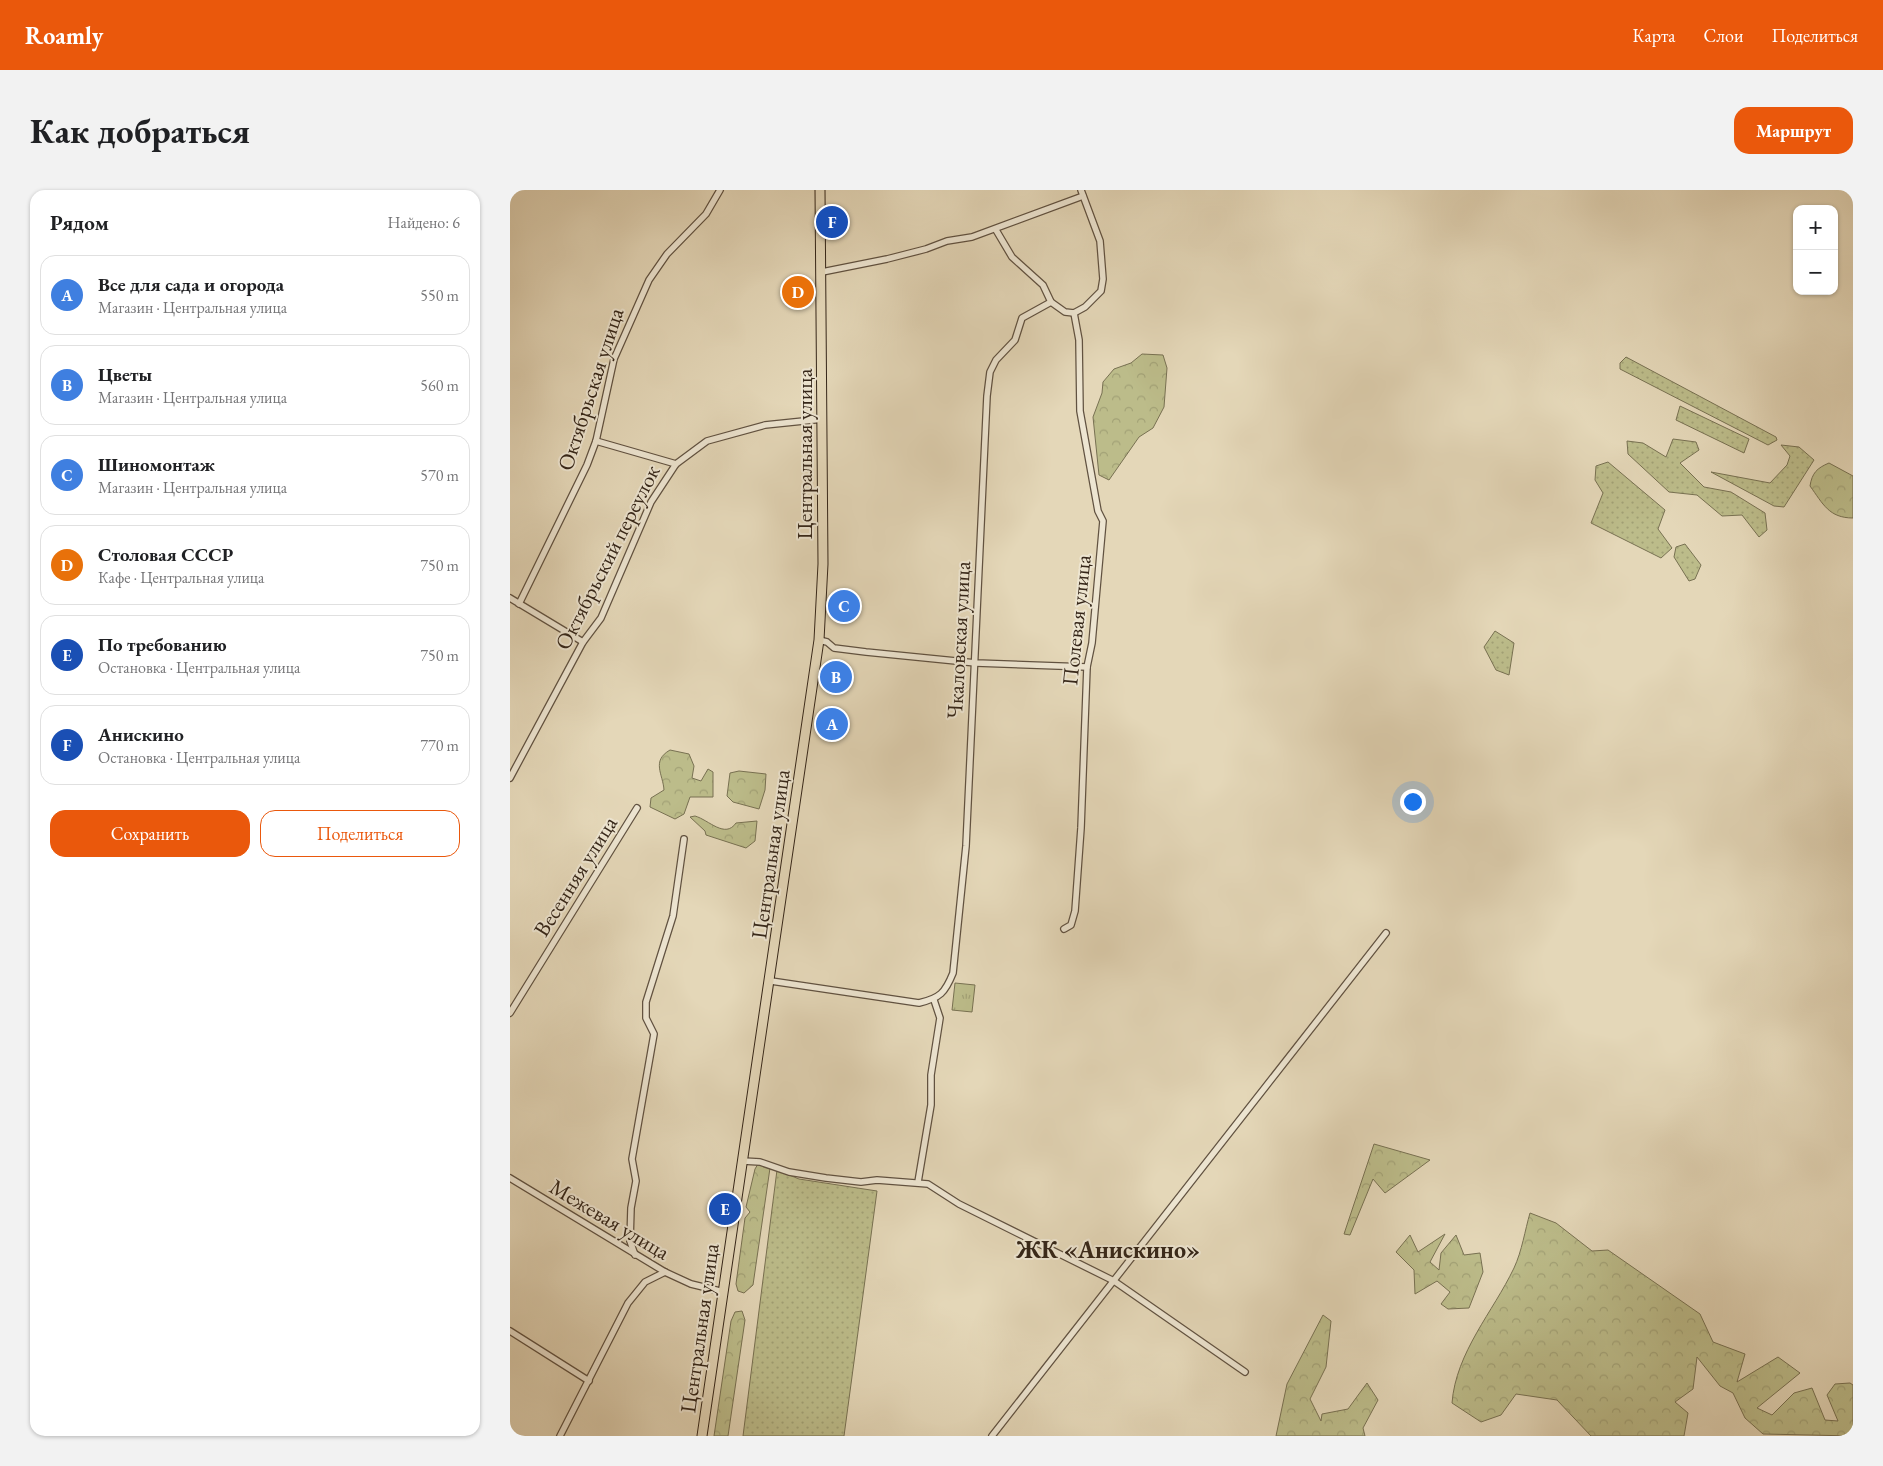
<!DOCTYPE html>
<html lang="ru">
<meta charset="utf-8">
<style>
:root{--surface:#fff;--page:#f2f2f2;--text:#202124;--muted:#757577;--line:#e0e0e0;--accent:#ea580c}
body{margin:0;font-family:"EB Garamond",serif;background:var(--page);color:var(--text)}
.controls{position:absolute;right:15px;top:15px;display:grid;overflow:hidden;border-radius:10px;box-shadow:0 1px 4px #0004}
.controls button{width:45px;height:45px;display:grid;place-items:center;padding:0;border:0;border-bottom:1px solid var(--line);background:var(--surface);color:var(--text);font:25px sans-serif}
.you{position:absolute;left:902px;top:611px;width:18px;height:18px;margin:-12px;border:4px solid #fff;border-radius:50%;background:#1a73e8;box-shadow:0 0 0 8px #1a73e833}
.badge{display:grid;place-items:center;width:32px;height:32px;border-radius:50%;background:var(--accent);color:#fff;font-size:16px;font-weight:700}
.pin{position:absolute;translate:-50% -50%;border:2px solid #fff;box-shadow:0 1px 5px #0006}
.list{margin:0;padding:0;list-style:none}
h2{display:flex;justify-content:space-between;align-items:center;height:65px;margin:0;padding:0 20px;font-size:21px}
h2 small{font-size:16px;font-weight:400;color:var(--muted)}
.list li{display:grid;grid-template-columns:32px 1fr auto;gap:15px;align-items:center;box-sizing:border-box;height:80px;margin:0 10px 10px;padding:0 10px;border:1px solid var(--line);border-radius:15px}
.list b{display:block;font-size:19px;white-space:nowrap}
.list p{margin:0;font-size:16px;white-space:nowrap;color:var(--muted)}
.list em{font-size:16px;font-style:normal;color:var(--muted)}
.actions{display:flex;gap:10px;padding:15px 20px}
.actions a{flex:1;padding:11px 0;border:1px solid var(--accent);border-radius:15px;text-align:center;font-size:18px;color:var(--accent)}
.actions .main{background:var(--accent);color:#fff}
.map{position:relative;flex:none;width:1343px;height:1246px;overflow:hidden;border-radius:15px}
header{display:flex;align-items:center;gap:30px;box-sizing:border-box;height:70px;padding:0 25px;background:var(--accent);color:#fff}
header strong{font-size:24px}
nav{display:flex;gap:28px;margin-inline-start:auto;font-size:18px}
.intro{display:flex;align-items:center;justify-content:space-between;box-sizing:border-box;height:120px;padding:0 30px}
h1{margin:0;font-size:35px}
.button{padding:12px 22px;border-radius:15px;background:var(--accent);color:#fff;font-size:18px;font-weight:700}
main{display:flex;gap:30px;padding:0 30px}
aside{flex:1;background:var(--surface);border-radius:15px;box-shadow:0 1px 4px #0004}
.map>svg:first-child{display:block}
.grass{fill:url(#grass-dots);stroke:#787152}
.forest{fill:url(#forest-crowns);stroke:#787152}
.park{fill:url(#park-tufts);stroke:#787152}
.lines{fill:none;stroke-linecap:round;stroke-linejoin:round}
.minor-casing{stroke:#615241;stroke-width:8}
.primary-casing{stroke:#352619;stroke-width:11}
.minor{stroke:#ede5d1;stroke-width:5.5}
.primary{stroke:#e4d7b8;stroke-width:9}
.labels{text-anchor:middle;stroke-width:4;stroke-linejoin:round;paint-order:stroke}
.street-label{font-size:22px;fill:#352619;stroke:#ede5d1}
.neighbourhood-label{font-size:24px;font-weight:bold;fill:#352619;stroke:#ede5d1}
</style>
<header>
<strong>Roamly</strong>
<nav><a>Карта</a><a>Слои</a><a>Поделиться</a></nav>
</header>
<div class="intro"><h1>Как добраться</h1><a class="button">Маршрут</a></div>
<main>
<aside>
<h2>Рядом<small>Найдено: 6</small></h2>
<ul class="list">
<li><span class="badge" style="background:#3f7fe0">A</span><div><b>Все для сада и огорода</b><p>Магазин · Центральная улица</p></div><em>550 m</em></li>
<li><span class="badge" style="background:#3f7fe0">B</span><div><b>Цветы</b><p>Магазин · Центральная улица</p></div><em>560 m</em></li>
<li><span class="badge" style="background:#3f7fe0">C</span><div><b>Шиномонтаж</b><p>Магазин · Центральная улица</p></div><em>570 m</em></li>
<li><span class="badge" style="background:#e8710a">D</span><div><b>Столовая СССР</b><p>Кафе · Центральная улица</p></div><em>750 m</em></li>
<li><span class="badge" style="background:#1a4fb4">E</span><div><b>По требованию</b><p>Остановка · Центральная улица</p></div><em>750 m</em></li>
<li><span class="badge" style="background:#1a4fb4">F</span><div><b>Анискино</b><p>Остановка · Центральная улица</p></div><em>770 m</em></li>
</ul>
<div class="actions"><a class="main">Сохранить</a><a>Поделиться</a></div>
</aside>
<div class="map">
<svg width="1343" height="1246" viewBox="0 0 1343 1246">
<defs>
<pattern id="grass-dots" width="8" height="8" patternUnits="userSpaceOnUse" patternTransform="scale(1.25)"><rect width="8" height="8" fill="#bcbc8a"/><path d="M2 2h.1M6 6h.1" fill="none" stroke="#a2a176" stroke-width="1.8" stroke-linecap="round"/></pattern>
<pattern id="forest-crowns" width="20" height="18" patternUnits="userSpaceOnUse" patternTransform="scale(1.25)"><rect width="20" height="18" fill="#bcbc8a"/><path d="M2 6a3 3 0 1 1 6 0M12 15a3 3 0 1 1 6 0" fill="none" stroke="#a2a176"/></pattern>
<pattern id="park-tufts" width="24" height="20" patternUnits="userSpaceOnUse" patternTransform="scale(1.25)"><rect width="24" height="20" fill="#bcbc8a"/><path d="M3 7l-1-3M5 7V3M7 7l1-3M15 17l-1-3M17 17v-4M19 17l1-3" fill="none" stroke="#a2a176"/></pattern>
</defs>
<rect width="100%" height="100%" fill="#e4d7b8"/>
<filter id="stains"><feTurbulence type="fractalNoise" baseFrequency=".004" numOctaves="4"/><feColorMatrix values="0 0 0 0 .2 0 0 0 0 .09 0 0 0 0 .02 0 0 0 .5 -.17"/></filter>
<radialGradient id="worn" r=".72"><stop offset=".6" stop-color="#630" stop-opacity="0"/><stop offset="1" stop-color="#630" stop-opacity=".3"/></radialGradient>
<g class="grass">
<path d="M1116 167 1266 247 1267 250 1258 255 1110 179V173Z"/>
<path d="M1170 216 1239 249 1234 263 1166 230Z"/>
<path d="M1163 249 1186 252 1189 260 1170 273 1194 297 1221 302 1255 323 1257 340 1249 347 1232 325 1212 326 1187 305 1159 302 1118 264 1117 251 1133 253 1156 267Z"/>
<path d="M1271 255 1289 257 1304 270 1274 317 1264 316 1201 282 1260 293 1277 275 1280 266Z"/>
<path d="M1098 272 1155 320 1148 339 1162 358 1151 368 1081 333 1093 303 1085 290 1086 276Z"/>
<path d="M1175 354 1191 375 1185 389 1179 391 1164 367 1166 357Z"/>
<path d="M985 441 1004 453 999 485 986 480 974 457Z"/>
<path d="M267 980 289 989 367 1001 334 1246H233Z"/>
</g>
<g class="forest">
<path d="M632 164 653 165 657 178 654 217 643 238 629 247 599 290 589 285 583 227 592 203 593 192 604 179 621 173Z"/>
<path d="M1319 273 1343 286V328C1319 328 1313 314 1300 296 1302 283 1307 278 1319 273Z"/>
<path d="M160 560 179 564 184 576 182 588 191 591 198 579 203 582V607H180L174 624 165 629 140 617 141 608 154 600C153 584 141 571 160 560Z"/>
<path d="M229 581 256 584 255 600 249 619 223 612 217 606 220 583Z"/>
<path d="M185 626C199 630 215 649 226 633L247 631 245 651 236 658 196 645 195 641 180 627Z"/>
<path d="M864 954 920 970 875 1003 863 989 840 1045 834 1044Z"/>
<path d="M248 974 260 978 243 1095 234 1103 228 1101 226 1094 235 1028 240 1022 236 1017 245 979Z"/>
<path d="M1020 1023 1046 1033 1082 1061 1098 1060 1190 1124 1203 1152 1235 1164 1227 1192 1268 1167 1290 1183 1247 1218 1262 1225 1284 1203 1302 1198 1315 1230 1328 1231 1317 1205 1325 1194 1340 1193 1343 1195V1246L1253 1244 1235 1228 1223 1203 1210 1196 1187 1167 1183 1199 1165 1212 1178 1223 1174 1246H1081L1047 1210 1006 1204 991 1225 971 1232 942 1213C946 1162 983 1122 1004 1078 1012 1061 1015 1040 1020 1023Z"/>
<path d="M935 1044 920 1072 929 1080 931 1063 946 1045 954 1065 970 1063 973 1082 959 1118 938 1119 931 1114 940 1102 927 1091 905 1104 904 1080 886 1062 900 1045 908 1062Z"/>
<path d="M232 1121 235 1130 218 1246H204L221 1131 225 1122Z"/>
<path d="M813 1125 821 1131 816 1177 800 1209 811 1231 812 1224 838 1219 857 1193 868 1210 853 1238 855 1246H766L777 1194Z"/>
</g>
<path class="park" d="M445 793 465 795 462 822 442 820Z"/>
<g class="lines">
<defs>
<g id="minor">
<path d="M486 40 502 67 533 95 541 112 555 122 564 123"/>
<path d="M312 82 377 69 416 59 437 51 462 47 573 6"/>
<path d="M564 123 575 117 591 101 593 89 590 51 571 0"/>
<path d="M86 251 166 274"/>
<path d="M0 408 73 452"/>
<path d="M9 414 77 275 86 251 104 169 139 90 157 64 196 24 210 0"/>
<path d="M309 450 317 452 324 458 356 462 466 473 577 477"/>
<path d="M0 588 73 452 91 428 141 312 166 274 197 251 255 235 313 229"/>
<path d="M554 739 561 735 565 721 571 638 577 477 582 453 593 331 588 321 570 221 569 150 564 123"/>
<path d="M261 791 409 813C430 808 435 803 443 783L456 656 477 206 480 182 486 170 505 150 512 128 541 112"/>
<path d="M0 823 127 618"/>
<path d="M233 971 250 972 279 982 316 988 351 992 367 990 418 994 449 1014 604 1091 735 1182"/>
<path d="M0 988 155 1082 181 1094 214 1102"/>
<path d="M408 992 421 915V885L430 828 424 810"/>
<path d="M125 1065 120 1051 121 1018 126 991 122 969 144 844 136 828V812L163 726 174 649"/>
<path d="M0 1141 79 1191"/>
<path d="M50 1246 118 1113 135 1092 155 1082"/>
<path d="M482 1246 876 743"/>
</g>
<path id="primary" d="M192 1246 309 450 313 374 310 0"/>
</defs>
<use href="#minor" class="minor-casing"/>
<use href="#primary" class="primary-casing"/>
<use href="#minor" class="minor"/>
<use href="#primary" class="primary"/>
</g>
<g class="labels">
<g class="street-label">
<text transform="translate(80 199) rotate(-72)" y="8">Октябрьская улица</text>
<text transform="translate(294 264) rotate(-90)" y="8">Центральная улица</text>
<text transform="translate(97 367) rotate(-63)" y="8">Октябрьский переулок</text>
<text transform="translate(566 430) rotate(-84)" y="8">Полевая улица</text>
<text transform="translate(448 450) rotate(-87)" y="8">Чкаловская улица</text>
<text transform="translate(260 664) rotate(-82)" y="8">Центральная улица</text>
<text transform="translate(65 686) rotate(-58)" y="8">Весенняя улица</text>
<text transform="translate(100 1029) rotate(31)" y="8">Межевая улица</text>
<text transform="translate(189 1138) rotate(-82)" y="8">Центральная улица</text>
</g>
<g class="neighbourhood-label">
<text x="598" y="1068">ЖК «Анискино»</text>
</g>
</g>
<rect width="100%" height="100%" filter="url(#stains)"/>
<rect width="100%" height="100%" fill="url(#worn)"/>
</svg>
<div class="controls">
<button>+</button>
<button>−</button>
</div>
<div class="you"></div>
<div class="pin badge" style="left:322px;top:534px;background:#3f7fe0">A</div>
<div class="pin badge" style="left:326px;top:487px;background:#3f7fe0">B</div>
<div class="pin badge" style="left:334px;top:416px;background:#3f7fe0">C</div>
<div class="pin badge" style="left:288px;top:102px;background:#e8710a">D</div>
<div class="pin badge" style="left:215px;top:1019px;background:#1a4fb4">E</div>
<div class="pin badge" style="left:322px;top:32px;background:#1a4fb4">F</div>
</div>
</main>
